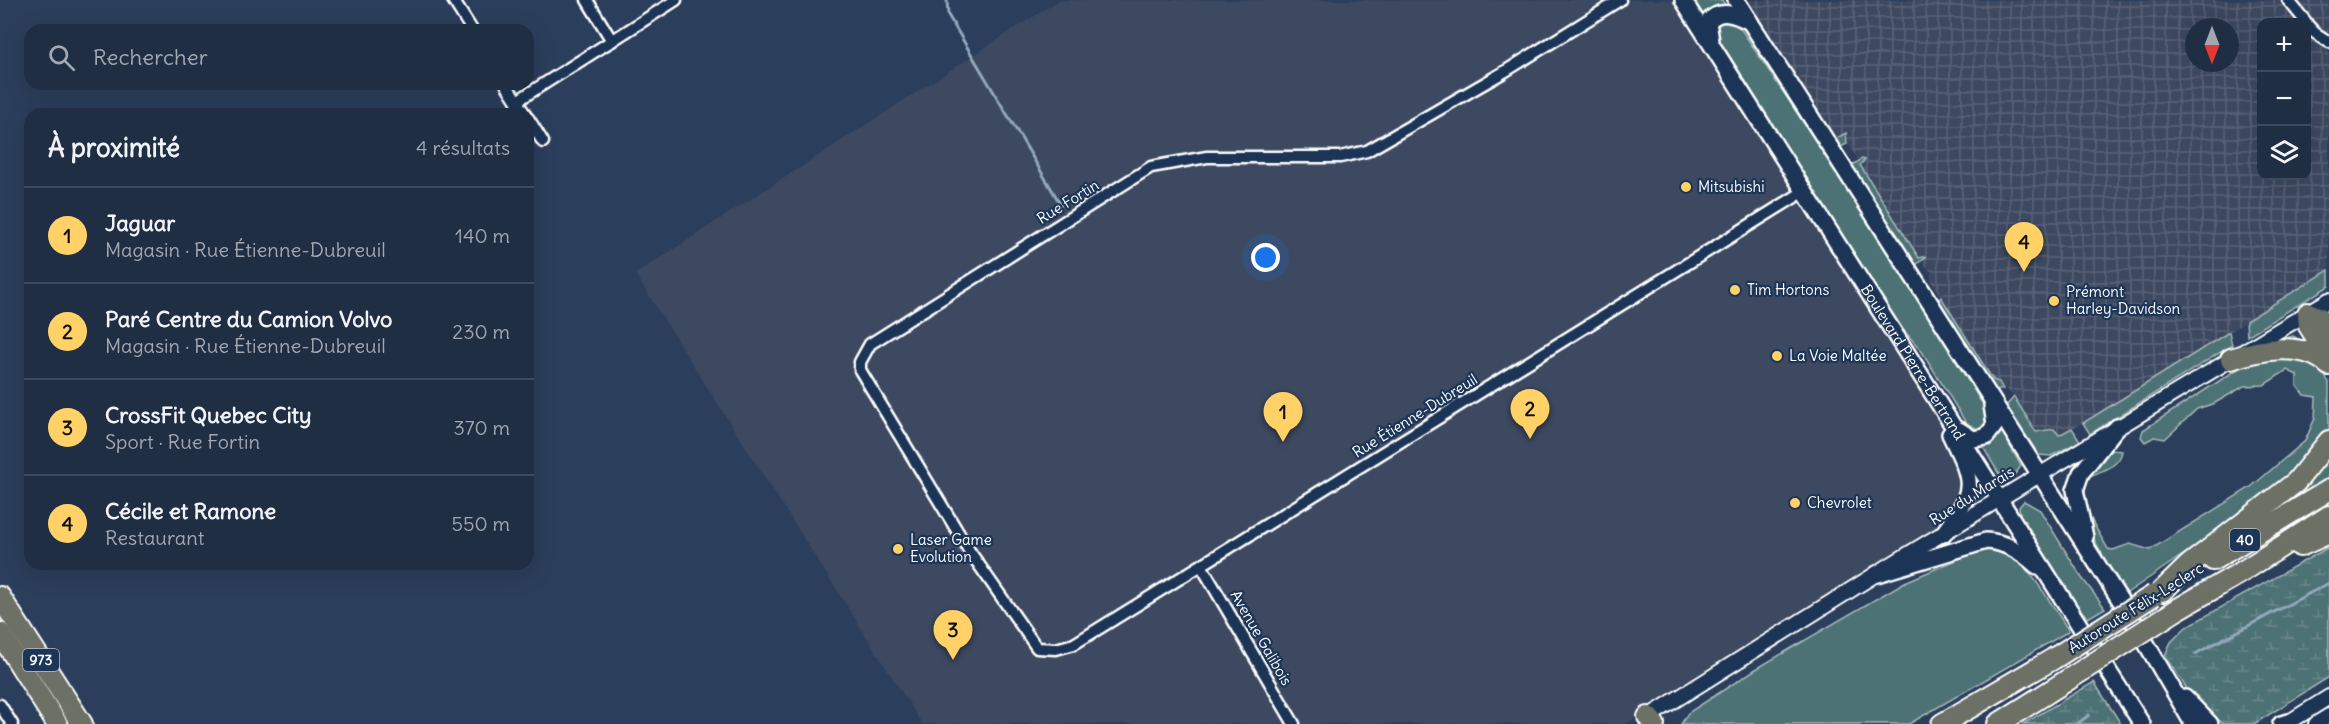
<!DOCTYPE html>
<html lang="fr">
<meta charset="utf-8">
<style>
:root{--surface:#202e44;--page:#2d3a4f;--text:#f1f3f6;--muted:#a2a8b2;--line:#3d4a5d;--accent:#ffd166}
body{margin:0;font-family:Delius,sans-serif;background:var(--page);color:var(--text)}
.controls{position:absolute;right:18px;top:18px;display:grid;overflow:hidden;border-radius:12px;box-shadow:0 6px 24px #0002}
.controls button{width:54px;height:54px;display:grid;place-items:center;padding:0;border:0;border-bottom:2px solid var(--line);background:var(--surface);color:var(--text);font:30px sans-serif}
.compass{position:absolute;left:2185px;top:18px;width:54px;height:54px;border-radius:50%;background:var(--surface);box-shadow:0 6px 24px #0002;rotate:180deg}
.you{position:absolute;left:1266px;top:258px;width:21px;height:21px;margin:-15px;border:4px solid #fff;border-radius:50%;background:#1a73e8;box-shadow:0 0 0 9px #1a73e833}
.badge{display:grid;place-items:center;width:39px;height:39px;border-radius:50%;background:var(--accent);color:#111;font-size:20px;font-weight:700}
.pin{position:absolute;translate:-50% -50px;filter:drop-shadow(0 2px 3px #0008)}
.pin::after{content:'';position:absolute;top:32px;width:21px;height:18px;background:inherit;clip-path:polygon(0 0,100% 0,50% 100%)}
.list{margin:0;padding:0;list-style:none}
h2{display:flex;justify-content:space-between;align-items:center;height:78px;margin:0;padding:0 24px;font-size:26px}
h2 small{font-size:20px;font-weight:400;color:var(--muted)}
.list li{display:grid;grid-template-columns:39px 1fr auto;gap:18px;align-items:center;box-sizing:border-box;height:96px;padding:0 24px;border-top:2px solid var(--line)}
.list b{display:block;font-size:22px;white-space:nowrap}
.list p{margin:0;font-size:20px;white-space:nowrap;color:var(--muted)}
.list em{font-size:20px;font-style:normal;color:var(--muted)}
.icon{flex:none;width:33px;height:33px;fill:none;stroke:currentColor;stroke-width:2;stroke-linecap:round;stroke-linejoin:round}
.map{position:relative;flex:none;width:2329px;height:724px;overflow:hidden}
.search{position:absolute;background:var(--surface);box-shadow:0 6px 24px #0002;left:24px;top:24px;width:510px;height:66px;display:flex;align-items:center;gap:15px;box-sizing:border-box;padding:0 21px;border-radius:18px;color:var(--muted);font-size:22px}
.panel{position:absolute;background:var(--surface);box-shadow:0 6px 24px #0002;left:24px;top:108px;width:510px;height:462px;border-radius:18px}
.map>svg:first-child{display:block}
.built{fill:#3c4860}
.industrial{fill:url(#industrial-grid);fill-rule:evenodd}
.grass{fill:#4e7274;stroke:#a6b8ba;stroke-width:1.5}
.wetland{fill:url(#wetland-marsh);stroke:#a6b8ba;stroke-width:1.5}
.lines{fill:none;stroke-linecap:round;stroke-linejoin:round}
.stream{stroke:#92a8bc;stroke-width:3}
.minor-casing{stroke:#fff;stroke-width:15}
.tertiary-casing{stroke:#fff;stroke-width:18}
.secondary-casing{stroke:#fff;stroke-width:20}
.motorway-casing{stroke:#fff;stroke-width:24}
.minor{stroke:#1d3557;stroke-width:10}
.tertiary{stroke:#1d3557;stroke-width:14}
.secondary{stroke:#1d3557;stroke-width:15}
.motorway{stroke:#6c7065;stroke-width:20}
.motorway-bridge-casing{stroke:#fff;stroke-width:24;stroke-linecap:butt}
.motorway-bridge{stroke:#6c7065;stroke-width:20}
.poi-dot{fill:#ffd166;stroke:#1d3557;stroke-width:2}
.labels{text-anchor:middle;stroke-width:4.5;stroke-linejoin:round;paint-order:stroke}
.shield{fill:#1d3557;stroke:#bbc2cd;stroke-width:1.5}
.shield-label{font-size:14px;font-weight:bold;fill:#fff}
.poi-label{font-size:15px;fill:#fff;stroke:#1d3557;text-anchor:start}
.street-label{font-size:15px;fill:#fff;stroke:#1d3557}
</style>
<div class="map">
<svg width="2329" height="724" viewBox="0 0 2329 724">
<defs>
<pattern id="industrial-grid" width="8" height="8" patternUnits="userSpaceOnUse" patternTransform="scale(1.5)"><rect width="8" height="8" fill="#3c4860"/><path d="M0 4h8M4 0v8" fill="none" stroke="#596378"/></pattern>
<pattern id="wetland-marsh" width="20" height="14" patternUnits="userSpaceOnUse" patternTransform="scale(1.5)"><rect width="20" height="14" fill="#4e7274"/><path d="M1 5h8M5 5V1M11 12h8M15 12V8" fill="none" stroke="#698789"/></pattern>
</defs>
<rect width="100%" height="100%" fill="#2b3e5b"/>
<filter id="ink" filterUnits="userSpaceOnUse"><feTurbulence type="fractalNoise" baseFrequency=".0167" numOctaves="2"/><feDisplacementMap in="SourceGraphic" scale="12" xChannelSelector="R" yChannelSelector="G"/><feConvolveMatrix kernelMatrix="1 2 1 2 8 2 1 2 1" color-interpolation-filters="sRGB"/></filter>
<g filter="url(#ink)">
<path class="built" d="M1059 0H1675L1968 463 1959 512 1626 724H922L635 274Z"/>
<path class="industrial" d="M1748 0H2329V270L2083 423 2059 435 2051 431 2036 432 2014 397 1999 382 1993 380 1931 281V272L1919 258 1843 136 1836 140ZM2262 22H2306V176H2262ZM2194 27H2230V63H2194Z"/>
<g class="grass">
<path d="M1694 0H1722L1725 5 1705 18Z"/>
<path d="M1723 20 1737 25 1743 32 1854 198 1987 411 1989 422 1986 428 1978 429 1966 423 1921 350 1899 325 1720 41 1716 28Z"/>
<path d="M1810 99 1835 139 1846 133 1847 144 1838 148 1807 101Z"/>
<path d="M1862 159 1865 160 1860 165 1919 258 1927 256 1916 265H1911L1874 207 1859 176 1850 170 1851 166Z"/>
<path d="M2329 270V286L2247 336 2246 321Z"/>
<path d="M1941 297 1993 380 1999 382 2003 389 1992 392 1936 303Z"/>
<path d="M2229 332 2232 345 2090 434 2083 423Z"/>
<path d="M2293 336 2307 344 2329 383V432L2312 455 2253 507 2124 595 2081 515 2082 476 2112 450 2122 451C2120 466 2102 471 2090 476 2075 502 2096 527 2108 549L2113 550 2130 544 2150 550 2251 487 2305 441 2315 418 2316 397 2304 395 2297 386V375L2287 370 2264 385 2244 386 2215 403 2197 409 2165 439 2154 437 2145 442 2141 437 2143 430 2286 338Z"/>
<path d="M2014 397 2036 432 2054 429 2059 435 2072 428 2080 441 2051 456 2039 455 2006 406Z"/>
<path d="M2001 430 2021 466 2013 477 1999 474 1980 442 1996 437Z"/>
<path d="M2329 457V479L2289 503Z"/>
<path d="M2024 501 2040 510 2082 578 2105 608 2088 618 2069 597 2021 519 2019 507Z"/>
<path d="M1996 548C2031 563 2048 600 2069 631L1909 724H1681L1688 713 1756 669 1905 582 1982 549Z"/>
</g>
<g class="wetland">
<path d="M2329 547V677L2254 724H2224L2196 703 2165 655 2171 642 2186 627Z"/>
<path d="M2094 682 2121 724H2023Z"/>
</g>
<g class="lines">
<g class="stream">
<path d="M947 0 948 15 1061 205"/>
<path d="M2195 654 2329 583"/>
<path d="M2077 724 2089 715"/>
</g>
<defs>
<g id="minor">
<path d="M453 0 472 30"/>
<path d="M587 0 612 41"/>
<path d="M1620 0 1504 72 1367 151 1340 157H1207L1151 167 870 344 860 362V370L970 552 1037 648 1056 649 1074 644 1803 192"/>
<path d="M2288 0 2306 22"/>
<path d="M2306 23 2315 33 2329 42"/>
<path d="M506 84 525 114"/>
<path d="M517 101 676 0"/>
<path d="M528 118 543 142"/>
<path d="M1202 567 1294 724"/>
<path d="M0 705 12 724"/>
</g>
<g id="tertiary">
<path d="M1648 717 1892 564 2329 300"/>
<path d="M2286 724 2329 697"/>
<path d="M2316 724 2329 716"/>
</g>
<g id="secondary">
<path id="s1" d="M1683 0 2142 724"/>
<path d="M1736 0 2129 614 2193 724"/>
<path d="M1711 41 1708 22C1720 8 1735 14 1750 22"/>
<path d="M1959 430 1973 439 1986 437 1995 425 1992 405"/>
<path d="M1943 534C1977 488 1974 484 1950 434"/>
<path d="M2085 537 2075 490 2081 473 2117 427"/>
<path d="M1877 574 1986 541C2006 542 2022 552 2037 566"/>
<path d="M2185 698 2210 724"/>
<path d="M2281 724 2289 722"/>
</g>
<g id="motorway">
<path d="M2329 333 2320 318 2308 313 2309 326 2329 357"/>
<path d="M2231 359C2260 349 2304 341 2329 365"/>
<path d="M2300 546 2329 533"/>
<path d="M2213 560 2329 490"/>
<path d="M2162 591 2189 565 2296 482 2329 441"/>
<path d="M0 597 82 724"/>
<path d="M2178 609 2240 573 2329 516"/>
<path d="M0 633 57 724"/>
<path d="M1648 717 1654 724"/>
<path d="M1942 724 2053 659"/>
<path d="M1998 724 2066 681"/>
</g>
</defs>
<use href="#minor" class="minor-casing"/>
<use href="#tertiary" class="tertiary-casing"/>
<use href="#secondary" class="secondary-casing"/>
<use href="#motorway" class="motorway-casing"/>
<use href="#minor" class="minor"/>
<use href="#tertiary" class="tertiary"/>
<use href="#secondary" class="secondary"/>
<use href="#motorway" class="motorway"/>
<defs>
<g id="motorway-bridge">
<path d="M2053 659 2154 595"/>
<path d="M2066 681 2178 609"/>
</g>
</defs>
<use href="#motorway-bridge" class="motorway-bridge-casing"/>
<use href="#motorway-bridge" class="motorway-bridge"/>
</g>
</g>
<g class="poi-dot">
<circle cx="1686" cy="187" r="6"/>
<circle cx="1735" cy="290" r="6"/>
<circle cx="2054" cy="301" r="6"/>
<circle cx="1777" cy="356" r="6"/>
<circle cx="1795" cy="503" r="6"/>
<circle cx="898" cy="549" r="6"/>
</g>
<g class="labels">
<g class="shield">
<rect x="2230" y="529" width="30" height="22" rx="4.5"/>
<rect x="23" y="649" width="36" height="22" rx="4.5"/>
</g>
<g class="shield-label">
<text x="2245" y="545">40</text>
<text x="41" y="665">973</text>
</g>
<g class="poi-label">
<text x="1698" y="192">Mitsubishi</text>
<text x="1747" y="295">Tim Hortons</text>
<text x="2066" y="297">Prémont<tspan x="2066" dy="17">Harley-Davidson</tspan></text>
<text x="1789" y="361">La Voie Maltée</text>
<text x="1807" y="508">Chevrolet</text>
<text x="910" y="545">Laser Game<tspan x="910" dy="17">Evolution</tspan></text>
</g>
<g class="street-label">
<text transform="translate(1068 202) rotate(-32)" y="5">Rue Fortin</text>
<text dy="5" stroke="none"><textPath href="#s1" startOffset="429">Boulevard Pierre-Bertrand</textPath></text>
<text transform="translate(1415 416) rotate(-32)" y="5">Rue Étienne-Dubreuil</text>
<text transform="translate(1972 496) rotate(-32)" y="5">Rue du Marais</text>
<text transform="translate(2136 608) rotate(-32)" y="5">Autoroute Félix-Leclerc</text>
<text transform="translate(1261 638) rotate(60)" y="5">Avenue Galibois</text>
</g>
</g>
</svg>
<div class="controls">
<button>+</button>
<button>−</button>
<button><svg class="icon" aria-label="layers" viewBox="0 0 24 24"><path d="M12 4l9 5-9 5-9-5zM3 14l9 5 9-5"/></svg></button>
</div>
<svg class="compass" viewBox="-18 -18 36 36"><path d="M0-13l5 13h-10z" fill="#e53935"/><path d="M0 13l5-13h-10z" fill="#a2a8b2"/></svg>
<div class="you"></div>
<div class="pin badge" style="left:1283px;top:442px">1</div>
<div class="pin badge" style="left:1530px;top:439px">2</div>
<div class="pin badge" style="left:953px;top:660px">3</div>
<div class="pin badge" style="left:2024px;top:272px">4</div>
<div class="search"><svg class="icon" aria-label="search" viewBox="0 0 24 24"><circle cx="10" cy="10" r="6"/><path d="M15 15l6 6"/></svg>Rechercher</div>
<section class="panel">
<h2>À proximité<small>4 résultats</small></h2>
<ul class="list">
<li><span class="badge">1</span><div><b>Jaguar</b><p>Magasin · Rue Étienne-Dubreuil</p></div><em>140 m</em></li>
<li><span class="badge">2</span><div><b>Paré Centre du Camion Volvo</b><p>Magasin · Rue Étienne-Dubreuil</p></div><em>230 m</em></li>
<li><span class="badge">3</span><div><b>CrossFit Quebec City</b><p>Sport · Rue Fortin</p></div><em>370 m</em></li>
<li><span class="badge">4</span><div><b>Cécile et Ramone</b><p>Restaurant</p></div><em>550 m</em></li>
</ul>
</section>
</div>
